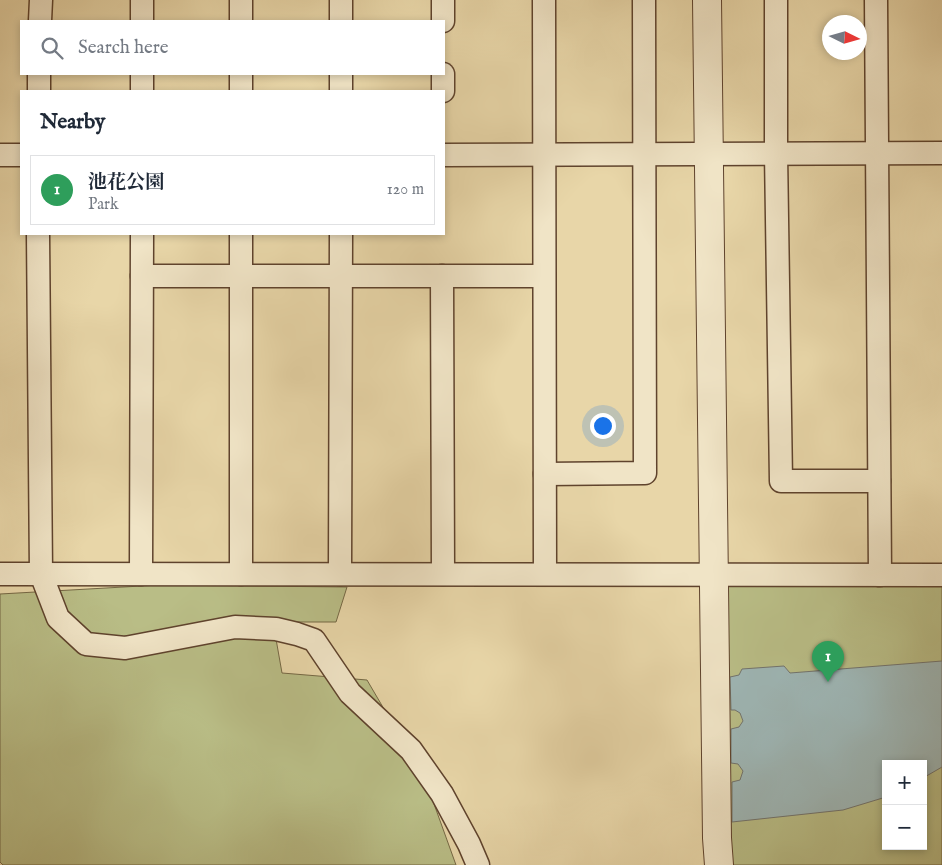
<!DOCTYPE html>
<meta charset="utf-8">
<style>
:root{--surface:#fff;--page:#f6f6f7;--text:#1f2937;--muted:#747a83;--line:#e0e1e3;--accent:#8f2418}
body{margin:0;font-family:"IM FELL English","Noto Serif JP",serif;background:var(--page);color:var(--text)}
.controls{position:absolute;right:15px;bottom:15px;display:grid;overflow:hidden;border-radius:0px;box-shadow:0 2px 8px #0003}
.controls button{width:45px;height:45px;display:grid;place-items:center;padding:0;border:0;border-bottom:1px solid var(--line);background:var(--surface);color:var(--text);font:25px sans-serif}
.compass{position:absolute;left:822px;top:15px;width:45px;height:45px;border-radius:50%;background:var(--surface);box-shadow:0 2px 8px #0003;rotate:95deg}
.you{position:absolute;left:602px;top:425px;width:18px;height:18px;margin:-12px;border:4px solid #fff;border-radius:50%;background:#1a73e8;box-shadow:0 0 0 8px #1a73e833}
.badge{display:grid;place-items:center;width:32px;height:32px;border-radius:50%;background:var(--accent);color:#fff;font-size:16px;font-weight:700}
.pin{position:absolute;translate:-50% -41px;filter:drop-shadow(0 1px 2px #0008)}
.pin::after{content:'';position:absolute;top:26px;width:18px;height:15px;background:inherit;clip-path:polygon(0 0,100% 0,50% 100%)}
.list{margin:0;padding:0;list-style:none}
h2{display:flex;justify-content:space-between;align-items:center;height:65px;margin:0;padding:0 20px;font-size:21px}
h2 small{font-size:16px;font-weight:400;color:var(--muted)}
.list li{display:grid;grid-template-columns:32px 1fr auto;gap:15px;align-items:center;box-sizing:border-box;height:70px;margin:0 10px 10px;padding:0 10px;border:1px solid var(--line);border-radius:0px}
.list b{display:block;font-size:19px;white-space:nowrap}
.list p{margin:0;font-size:16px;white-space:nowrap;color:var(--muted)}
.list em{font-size:16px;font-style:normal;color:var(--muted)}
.icon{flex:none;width:28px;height:28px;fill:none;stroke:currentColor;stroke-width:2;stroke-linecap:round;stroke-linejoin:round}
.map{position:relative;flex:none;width:942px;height:865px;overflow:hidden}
.search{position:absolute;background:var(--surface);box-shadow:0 2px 8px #0003;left:20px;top:20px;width:425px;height:55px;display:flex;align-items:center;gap:12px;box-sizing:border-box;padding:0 18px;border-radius:0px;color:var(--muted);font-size:19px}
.panel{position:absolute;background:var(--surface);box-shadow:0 2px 8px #0003;left:20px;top:90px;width:425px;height:145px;border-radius:0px}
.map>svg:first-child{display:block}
.green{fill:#b9bd86;stroke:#756845;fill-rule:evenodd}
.water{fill:#9eb6b5;stroke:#72746e}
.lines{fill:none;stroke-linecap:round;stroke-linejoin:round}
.minor-casing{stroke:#5f432d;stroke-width:25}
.tertiary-casing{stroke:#5f432d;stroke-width:30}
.minor{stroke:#f0e4c6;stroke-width:22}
.tertiary{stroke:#f0e4c6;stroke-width:28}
</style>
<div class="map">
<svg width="942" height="865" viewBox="0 0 942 865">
<rect width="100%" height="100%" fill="#e8d6a8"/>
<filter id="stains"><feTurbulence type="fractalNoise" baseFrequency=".004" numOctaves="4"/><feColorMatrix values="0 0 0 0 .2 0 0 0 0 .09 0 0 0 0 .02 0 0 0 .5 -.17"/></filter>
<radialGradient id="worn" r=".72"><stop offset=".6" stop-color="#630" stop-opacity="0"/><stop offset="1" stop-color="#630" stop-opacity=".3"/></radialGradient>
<g class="green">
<path d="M713 574 942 575V865H719ZM886 764H923V846H886Z"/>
<path d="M159 585 347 587 336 622H273L282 673 367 680 425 779 456 865H3L0 862V594Z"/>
</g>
<path class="water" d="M942 661V767L923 778V764H886V797L843 810 732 822V782L740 780 743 771 738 764 731 763V729L739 727 743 721 740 713 735 710H731L730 677 739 675 742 669 784 666 790 673Z"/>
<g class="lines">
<defs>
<g id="minor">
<path d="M241 0V21"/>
<path d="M544 0 545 574"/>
<path d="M776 0V153L781 481H879"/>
<path d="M876 0 880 575"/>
<path d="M40 21 41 0"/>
<path d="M142 21V0"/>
<path d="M341 21V0"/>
<path d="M443 21V0"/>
<path d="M241 74V91"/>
<path d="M39 91V74"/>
<path d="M142 91V74"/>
<path d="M341 91V74"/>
<path d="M443 91V74"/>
<path d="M0 155H21"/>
<path d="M444 155 942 153"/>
<path d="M38 234 41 574 58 618 86 644 125 648 235 627 276 629 297 634 314 640 350 693 411 750 442 794 469 844 478 865"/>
<path d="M142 276H544"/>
<path d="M442 276 443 574"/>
<path d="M545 474 645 473 644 0"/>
<path d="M0 574 942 575"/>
<path d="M141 574 142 234"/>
<path d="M241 574V234"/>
<path d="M340 574 341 234"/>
</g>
<path id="tertiary" d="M707 0 717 838 719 865"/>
</defs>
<use href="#minor" class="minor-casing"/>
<use href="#tertiary" class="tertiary-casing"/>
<use href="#minor" class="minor"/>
<use href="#tertiary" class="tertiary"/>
</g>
<rect width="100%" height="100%" filter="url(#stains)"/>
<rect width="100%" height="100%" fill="url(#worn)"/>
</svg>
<div class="controls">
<button>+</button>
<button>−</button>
</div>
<svg class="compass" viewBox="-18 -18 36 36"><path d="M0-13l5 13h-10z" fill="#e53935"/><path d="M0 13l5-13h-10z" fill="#747a83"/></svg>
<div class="you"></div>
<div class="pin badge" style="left:828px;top:682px;background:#2e9e5b">1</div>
<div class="search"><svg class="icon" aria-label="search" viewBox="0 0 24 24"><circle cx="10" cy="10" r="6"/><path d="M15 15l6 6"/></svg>Search here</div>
<section class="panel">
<h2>Nearby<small></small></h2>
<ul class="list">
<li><span class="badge" style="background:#2e9e5b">1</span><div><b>池花公園</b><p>Park</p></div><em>120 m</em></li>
</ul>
</section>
</div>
